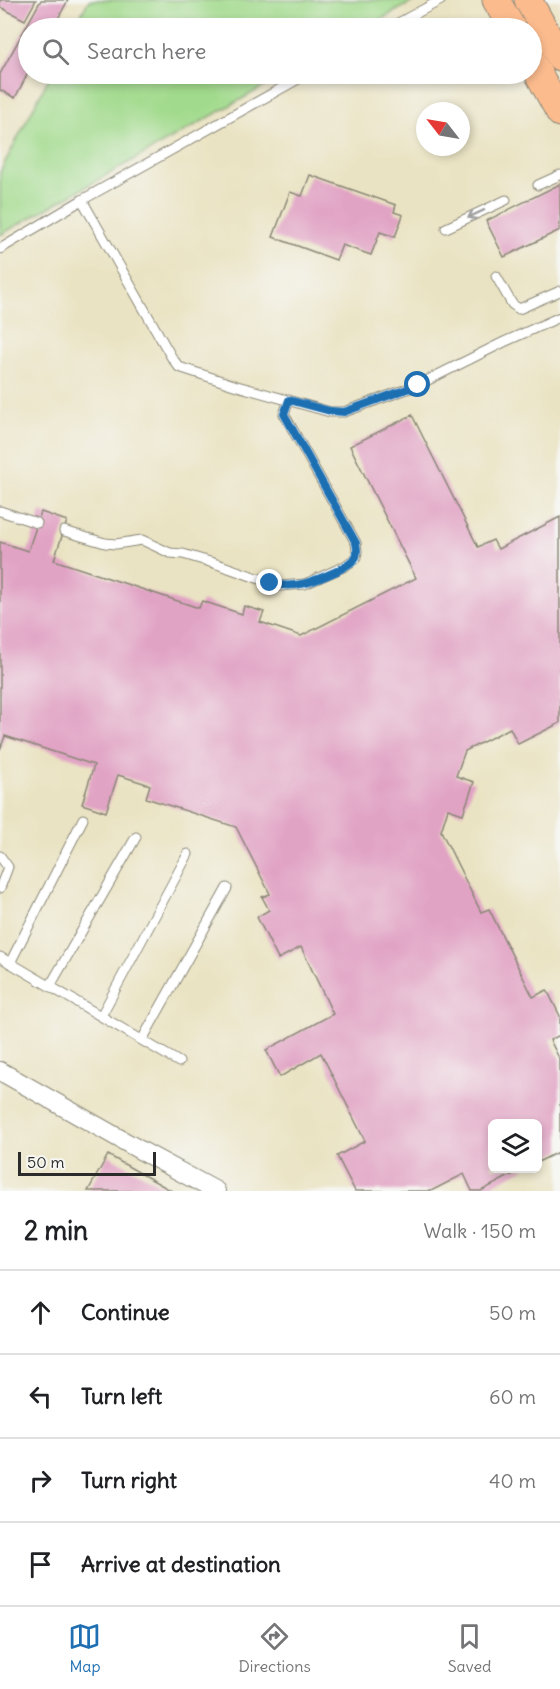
<!DOCTYPE html>
<meta charset="utf-8">
<style>
:root{--surface:#fff;--page:#f6f6f6;--text:#202124;--muted:#757577;--line:#e0e0e0;--accent:#1f6fb2}
body{margin:0;font-family:Delius,sans-serif;background:var(--page);color:var(--text)}
.controls{position:absolute;right:18px;bottom:18px;display:grid;overflow:hidden;border-radius:9px;box-shadow:0 3px 9px #0003}
.controls button{width:54px;height:54px;display:grid;place-items:center;padding:0;border:0;border-bottom:2px solid var(--line);background:var(--surface);color:var(--text);font:30px sans-serif}
.compass{position:absolute;left:416px;top:102px;width:54px;height:54px;border-radius:50%;background:var(--surface);box-shadow:0 3px 9px #0003;rotate:301deg}
.scale{position:absolute;left:18px;bottom:15px;width:138px;box-sizing:border-box;padding-left:6px;border:3px solid #2b2b2b;border-top:0;font-size:16px;line-height:21px;white-space:nowrap;color:#2b2b2b;-webkit-text-stroke:4px #f6f6f2;paint-order:stroke}
.stop{position:absolute;width:18px;height:18px;margin:-14px;border:4px solid #1f6fb2;border-radius:50%;background:#fff}
.stop.end{background:#1f6fb2;border-color:#fff;box-shadow:0 2px 6px #0008}
.list{margin:0;padding:0;list-style:none}
h2{display:flex;justify-content:space-between;align-items:center;height:78px;margin:0;padding:0 24px;font-size:26px}
h2 small{font-size:20px;font-weight:400;color:var(--muted)}
.list li{display:grid;grid-template-columns:39px 1fr auto;gap:18px;align-items:center;box-sizing:border-box;height:84px;padding:0 24px;border-top:2px solid var(--line)}
.list b{display:block;font-size:22px;white-space:nowrap}
.list em{font-size:20px;font-style:normal;color:var(--muted)}
.icon{flex:none;width:33px;height:33px;fill:none;stroke:currentColor;stroke-width:2;stroke-linecap:round;stroke-linejoin:round}
.map{position:relative;flex:none;width:560px;height:1191px;overflow:hidden}
.search{position:absolute;background:var(--surface);box-shadow:0 3px 9px #0003;left:18px;right:18px;top:18px;height:66px;display:flex;align-items:center;gap:15px;box-sizing:border-box;padding:0 21px;border-radius:33px;color:var(--muted);font-size:22px}
.sheet{height:414px;background:var(--surface)}
nav{display:flex;justify-content:space-around;align-items:center;box-sizing:border-box;height:84px;border-top:2px solid var(--line);background:var(--surface);font-size:16px;color:var(--muted)}
nav a{display:grid;justify-items:center;gap:3px}
nav .on{color:var(--accent)}
.map>svg:first-child{display:block}
.green{fill:#a1da8c;stroke:#66825c;stroke-width:1.5}
.building{fill:#e1a3c4}
.lines{fill:none;stroke-linecap:round;stroke-linejoin:round}
.lane-casing{stroke:#8a8777;stroke-width:11}
.street-casing{stroke:#8a8777;stroke-width:20}
.primary-casing{stroke:#8a8777;stroke-width:29}
.lane{stroke:#fff;stroke-width:9}
.street{stroke:#fff;stroke-width:18}
.primary{stroke:#fbbb8d;stroke-width:27}
.oneway{stroke:#a0a0a0}
.route{stroke:#1f6fb2;stroke-width:8}
</style>
<div class="map">
<svg width="560" height="1191" viewBox="0 0 560 1191">
<rect width="100%" height="100%" fill="#f6f6f2"/>
<filter id="ink" filterUnits="userSpaceOnUse"><feTurbulence type="fractalNoise" baseFrequency=".0167" numOctaves="2"/><feDisplacementMap in="SourceGraphic" scale="12" xChannelSelector="R" yChannelSelector="G"/><feConvolveMatrix kernelMatrix="1 2 1 2 8 2 1 2 1" color-interpolation-filters="sRGB"/></filter>
<filter id="wash" filterUnits="userSpaceOnUse"><feTurbulence type="fractalNoise" baseFrequency=".008" numOctaves="4" result="noise"/><feDisplacementMap in="SourceGraphic" scale="24" xChannelSelector="R" yChannelSelector="G"/><feGaussianBlur stdDeviation="1.35" result="paint"/><feColorMatrix in="noise" values="0 0 0 0 0 0 0 0 0 0 0 0 0 0 0 0 0 1.4 0 .05"/><feComposite in="paint" operator="in"/></filter>
<g filter="url(#wash)">
<rect width="100%" height="100%" fill="#eae3c3"/>
<g class="green">
<path d="M89 0H416L365 28H74Z"/>
<path d="M51 74H286L0 235V172Z"/>
</g>
<g id="blocks">
<g class="building">
<path d="M0 0H36L25 20 0 7Z"/>
<path d="M41 0H68L53 28H28V73L15 98 0 90V74Z"/>
<path d="M310 175 396 205 394 212 403 215 395 237 380 232 371 255 342 245 336 260 273 237 290 192 302 196Z"/>
<path d="M560 184V230L504 257 486 221Z"/>
<path d="M412 415 478 547 493 540 498 549 560 517V723L518 744 510 728 465 751 456 776 474 782 463 814 448 809 441 831 481 912 489 909 533 997 547 990 560 1016V1035L550 1040 560 1060V1151L538 1162V1124H492V1168H525L481 1191H472L464 1174 431 1191H355L337 1156 365 1141 321 1053 280 1077 266 1050 333 1014 301 947 278 959 257 917 269 910 262 897 270 894 236 827 146 798 150 785 118 775 106 812 82 804 94 765 5 736 0 750V542L28 551 41 512 67 521 54 560 199 608 202 601 242 614 244 606 264 612 260 622 301 636 416 578 350 446Z"/>
<path d="M108 1155 172 1191H88Z"/>
</g>
</g>
</g>
<g filter="url(#ink)">
<use href="#blocks" fill-opacity="0" stroke="#8a8777" stroke-width="1.5"/>
<g class="lines">
<defs>
<g id="lane">
<path d="M389 28 441 0"/>
<path d="M538 185 560 175"/>
<path d="M82 200 172 358 179 367 237 386 330 412H344L418 385 504 342 560 317"/>
<path d="M446 228 506 200"/>
<path d="M0 249 82 200 307 74"/>
<path d="M496 276 512 304 519 309 560 291"/>
<path d="M0 511 37 523"/>
<path d="M64 531 105 543 116 544 142 540 170 553 183 554 220 565 280 586 305 584 345 566 356 558 357 551 356 543 284 414 289 400"/>
<path d="M0 856 8 867 0 888"/>
<path d="M0 957 179 1062"/>
<path d="M10 963 83 819"/>
<path d="M50 986 136 837"/>
<path d="M101 1016 188 854"/>
<path d="M142 1040 227 888"/>
</g>
<path id="street" d="M0 1071 138 1149 216 1191"/>
<g id="primary">
<path d="M496 0 512 28"/>
<path d="M528 0 560 57"/>
<path d="M532 62 560 113"/>
</g>
</defs>
<use href="#lane" class="lane-casing"/>
<use href="#street" class="street-casing"/>
<use href="#primary" class="primary-casing"/>
<use href="#lane" class="lane"/>
<use href="#street" class="street"/>
<use href="#primary" class="primary"/>
</g>
<defs><path id="oneway-shaft" d="M-6 0H5M1.5-3L5.5 0L1.5 3" fill="none" stroke-width="1.6" stroke-linecap="round" stroke-linejoin="round" transform="scale(1.5)"/></defs>
<use class="oneway" href="#oneway-shaft" transform="translate(476 214) rotate(155)"/>
</g>
<g class="lines" filter="url(#ink)">
<path class="route" d="M270 583C294 590 315 581 337 571 344 567 352 564 356 557 358 552 357 548 356 543L284 414 289 400 330 411 344 412 418 385"/>
</g>
</svg>
<div class="controls">
<button><svg class="icon" aria-label="layers" viewBox="0 0 24 24"><path d="M12 4l9 5-9 5-9-5zM3 14l9 5 9-5"/></svg></button>
</div>
<svg class="compass" viewBox="-18 -18 36 36"><path d="M0-13l5 13h-10z" fill="#e53935"/><path d="M0 13l5-13h-10z" fill="#757577"/></svg>
<div class="scale">50 m</div>
<div class="stop" style="left:418px;top:385px"></div>
<div class="stop end" style="left:270px;top:583px"></div>
<div class="search"><svg class="icon" aria-label="search" viewBox="0 0 24 24"><circle cx="10" cy="10" r="6"/><path d="M15 15l6 6"/></svg>Search here</div>
</div>
<section class="sheet">
<h2>2 min<small>Walk · 150 m</small></h2>
<ul class="list">
<li><svg class="icon" aria-label="ahead" viewBox="0 0 24 24"><path d="M12 20V5M6 11l6-6 6 6"/></svg><div><b>Continue</b></div><em>50 m</em></li>
<li><svg class="icon" aria-label="left" viewBox="0 0 24 24"><path d="M17 20v-9H6M10 6l-5 5 5 5"/></svg><div><b>Turn left</b></div><em>60 m</em></li>
<li><svg class="icon" aria-label="right" viewBox="0 0 24 24"><path d="M7 20v-9h11M14 6l5 5-5 5"/></svg><div><b>Turn right</b></div><em>40 m</em></li>
<li><svg class="icon" aria-label="arrive" viewBox="0 0 24 24"><path d="M6 21V4h12l-3 4 3 4H6"/></svg><div><b>Arrive at destination</b></div></li>
</ul>
</section>
<nav>
<a class="on"><svg class="icon" aria-label="map" viewBox="0 0 24 24"><path d="M3 6l6-2 6 2 6-2v14l-6 2-6-2-6 2zM9 4v14M15 6v14"/></svg>Map</a>
<a><svg class="icon" aria-label="directions" viewBox="0 0 24 24"><path d="M12 3l9 9-9 9-9-9zM9 14v-3h6M13 9l2 2-2 2"/></svg>Directions</a>
<a><svg class="icon" aria-label="saved" viewBox="0 0 24 24"><path d="M7 4h10v16l-5-4-5 4z"/></svg>Saved</a>
</nav>
